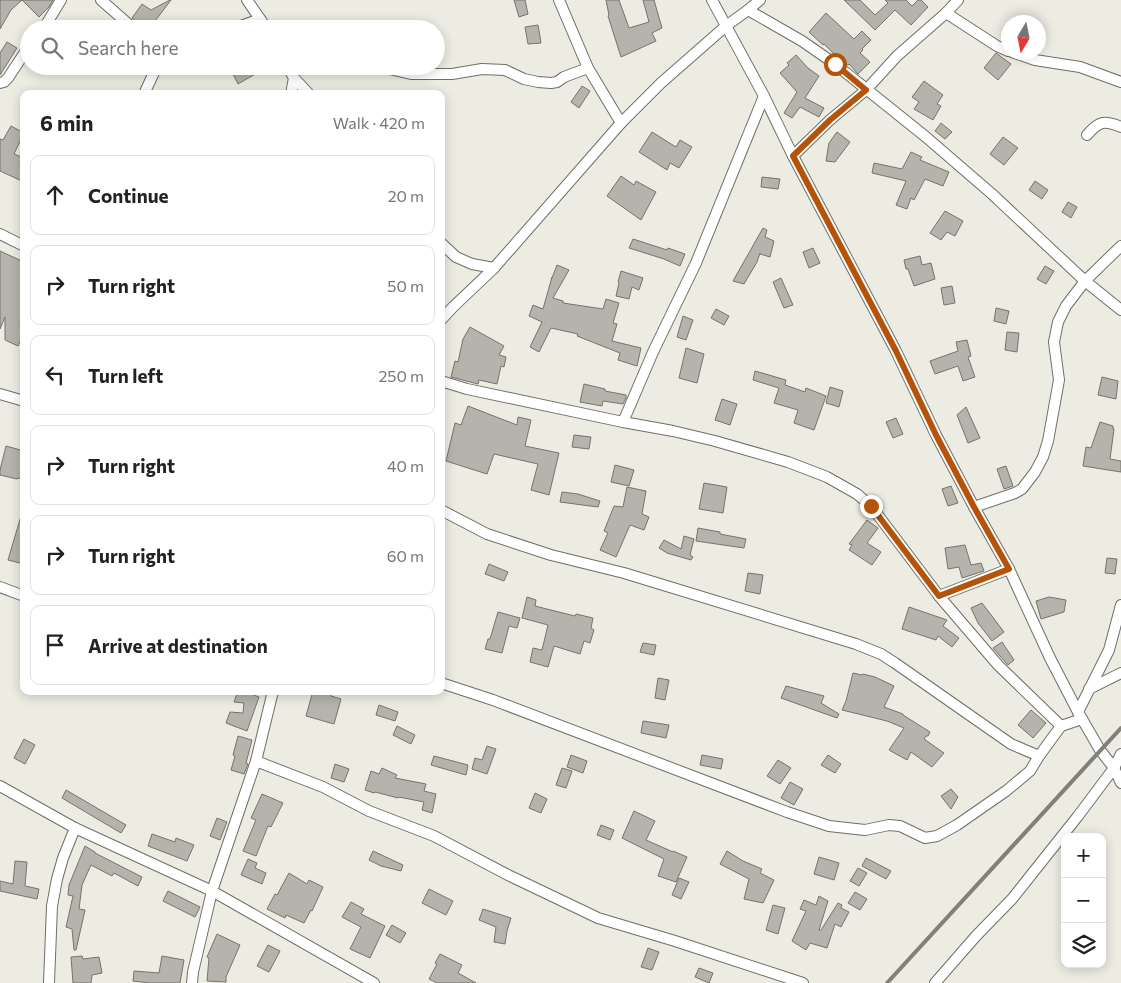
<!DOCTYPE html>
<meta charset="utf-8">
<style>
:root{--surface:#fff;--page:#f6f6f6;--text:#222;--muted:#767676;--line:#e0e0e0}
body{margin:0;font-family:Commissioner,sans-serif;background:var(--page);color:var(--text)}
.controls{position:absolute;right:15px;bottom:15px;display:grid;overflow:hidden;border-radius:10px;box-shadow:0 2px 12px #0003}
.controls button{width:45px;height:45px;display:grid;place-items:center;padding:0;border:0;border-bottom:1px solid var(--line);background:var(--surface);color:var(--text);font:25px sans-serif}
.compass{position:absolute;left:1001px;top:15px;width:45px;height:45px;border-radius:50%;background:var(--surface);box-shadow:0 2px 12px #0003;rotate:190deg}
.stop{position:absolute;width:15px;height:15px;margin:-11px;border:4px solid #b45309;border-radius:50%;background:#fff}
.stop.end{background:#b45309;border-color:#fff;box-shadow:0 1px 5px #0008}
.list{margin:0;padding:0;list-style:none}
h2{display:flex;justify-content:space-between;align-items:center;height:65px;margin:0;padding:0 20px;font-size:21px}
h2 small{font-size:16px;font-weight:400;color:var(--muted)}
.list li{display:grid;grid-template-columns:32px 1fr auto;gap:15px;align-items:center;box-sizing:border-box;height:80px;margin:0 10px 10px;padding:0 10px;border:1px solid var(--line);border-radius:10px}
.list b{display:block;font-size:19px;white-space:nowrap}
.list em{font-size:16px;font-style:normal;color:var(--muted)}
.icon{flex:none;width:28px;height:28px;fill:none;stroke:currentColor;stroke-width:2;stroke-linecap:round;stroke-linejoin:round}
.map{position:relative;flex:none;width:1121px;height:983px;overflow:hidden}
.search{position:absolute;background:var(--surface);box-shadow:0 2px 12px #0003;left:20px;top:20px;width:425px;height:55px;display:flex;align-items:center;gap:12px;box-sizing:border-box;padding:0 18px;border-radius:28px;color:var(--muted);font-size:19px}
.panel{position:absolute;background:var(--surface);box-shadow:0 2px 12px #0003;left:20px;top:90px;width:425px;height:605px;border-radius:10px}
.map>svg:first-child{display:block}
.building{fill:#b5b3ab;stroke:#75746c}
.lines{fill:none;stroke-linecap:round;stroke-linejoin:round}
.street-casing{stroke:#6f6e66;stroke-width:12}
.street{stroke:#fff;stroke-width:10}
.rail{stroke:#81807a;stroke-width:4}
.route{stroke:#b45309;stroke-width:6}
</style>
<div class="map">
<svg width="1121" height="983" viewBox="0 0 1121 983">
<rect width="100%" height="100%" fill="#edece3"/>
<g class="building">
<path d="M0 0H22L11 10 0 29Z"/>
<path d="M22 0H53L49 7 39 17Z"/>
<path d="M170 0H171L149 29H146L132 18 142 4 151 10Z"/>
<path d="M514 0H525L528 14 519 17Z"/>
<path d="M606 0H619L629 28 649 22 643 0H654L662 28 652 33 656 41 621 57 608 16 609 15Z"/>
<path d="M844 0H860L875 15 888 3 885 0H906L912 6 918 0H921L928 7 911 25 895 10 875 30Z"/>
<path d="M826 13 854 39 862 31 871 40 862 49 863 50 860 53 870 62 858 74 849 64 848 65 838 58 824 44 823 45 809 32Z"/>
<path d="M538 25 541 43 528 44 525 27Z"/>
<path d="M7 42 17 48 0 75V53Z"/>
<path d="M996 53 1011 64 998 80 984 68Z"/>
<path d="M796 55 808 68 819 76 805 98 824 108 819 117 800 107 792 118 784 113 797 92 780 73 789 65 787 63Z"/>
<path d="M229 66H269L238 84Z"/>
<path d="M924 81 943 95 937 104 941 106 933 120 914 109 919 102 912 97Z"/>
<path d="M582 86 590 91 579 108 571 102Z"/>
<path d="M941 123 952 132 945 139 935 131Z"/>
<path d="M11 126 24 133 14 154 24 158 20 167 24 168V182L0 171V139L3 140Z"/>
<path d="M652 132 676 147 680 140 692 147 679 168 670 163 667 170 639 152Z"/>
<path d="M837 132 850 142 835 162 826 161 829 143Z"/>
<path d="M1003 137 1018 148 1004 165 990 154Z"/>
<path d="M911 152 922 157 920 160 949 172 943 186 925 179 914 200 911 198 907 209 896 205 906 181 872 173 874 163 902 169Z"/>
<path d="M621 176 634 185 636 181 656 192 641 220 607 196Z"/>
<path d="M762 177 780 179 778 189 761 187Z"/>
<path d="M1035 181 1048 190 1042 199 1029 190Z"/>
<path d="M1068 202 1077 207 1071 218 1062 212Z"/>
<path d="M945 211 963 221 955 236 947 232 941 240 930 233Z"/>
<path d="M763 228 767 230 765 237 774 241 770 257 760 254V253L757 262 744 284 733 281Z"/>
<path d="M633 239 667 250 668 248 685 254 680 266 664 259 629 248Z"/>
<path d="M813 248 820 263 809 268 803 252Z"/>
<path d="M0 251 24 262V319L20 327 24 329V333L18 346 5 340V317L0 329Z"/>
<path d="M920 256 922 265 931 263 935 279 914 286 908 269H906L904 260Z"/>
<path d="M557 265 569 270 553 298 563 301V303L603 309 606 299 619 303 613 323 617 324 612 341 641 348 637 366 618 360 620 353 577 336 578 334 551 328 539 352 530 347 542 322 529 316 533 305 543 309 552 277V278Z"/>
<path d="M1045 266 1054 271 1046 284 1037 279Z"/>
<path d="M621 271 643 278 639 290 632 287 629 299 616 296 619 283 618 282Z"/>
<path d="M781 278 793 305 784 308 773 282Z"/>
<path d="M952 286 955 303 944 305 941 288Z"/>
<path d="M996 308 1009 311 1006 324 994 321Z"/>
<path d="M716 309 729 316 724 325 711 318Z"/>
<path d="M683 316 693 320 686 340 677 337Z"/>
<path d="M470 327 504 346 499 355 506 357 504 367 501 366 497 384 479 380 478 384 451 377 455 361 458 362 463 339Z"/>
<path d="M1007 332 1019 333 1017 352 1005 350Z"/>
<path d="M967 340 971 356 968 357 975 377 963 381 958 366 935 374 930 361 958 351 956 342Z"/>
<path d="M686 348 704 354 697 383 679 378Z"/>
<path d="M755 371 786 380 785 385 805 392 806 388 826 396 814 430 794 423 798 410 774 403 779 388 753 380Z"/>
<path d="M1102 377 1118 381 1116 399 1098 395Z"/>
<path d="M584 384 605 389V391L626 395V398L623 404 603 401 602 406 580 402Z"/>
<path d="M830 387 843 391 839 407 826 403Z"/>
<path d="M722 399 737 404 730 425 715 420Z"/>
<path d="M468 406 517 425 518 417 531 420 525 446 559 453 549 495 531 490 538 464 494 454 487 474 446 461 455 423 461 425Z"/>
<path d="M966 407 980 438 968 443 957 415Z"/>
<path d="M896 418 903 434 893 438 886 422Z"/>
<path d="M1100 422 1113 426V429H1114L1110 459 1121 461V472L1083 466 1086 447 1091 448Z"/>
<path d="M574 435 591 437 589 449 572 447Z"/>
<path d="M6 446 24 451V480L18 478 17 479 0 475V470Z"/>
<path d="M615 465 634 470 629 486 611 482Z"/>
<path d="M1006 466 1013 486 1004 489 997 469Z"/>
<path d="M704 483 727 487 723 513 699 509Z"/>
<path d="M951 486 958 503 948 506 942 489Z"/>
<path d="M627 487 646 491 642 514 649 517 644 530 630 525 616 557 600 550 608 533 604 531 614 506 623 507Z"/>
<path d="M562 492 578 494 600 501 598 507 560 502Z"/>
<path d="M21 516H24V564L8 560Z"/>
<path d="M867 520 878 528 867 543 881 552 872 565 849 550 852 545 849 544Z"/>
<path d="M698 528 720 532V534L746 539 744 548 696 541Z"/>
<path d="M684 536 694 539 690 555 693 557 691 560 667 553 659 548 664 540 681 549Z"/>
<path d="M965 545 971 565 981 563 984 571 962 578 959 567 948 569 945 548Z"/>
<path d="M1107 558 1117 559 1115 574 1105 573Z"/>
<path d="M489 564 508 572 504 581 485 574Z"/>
<path d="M748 573 763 575 760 594 745 591Z"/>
<path d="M527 597 536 600 535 606 575 616 576 614 593 618 591 628 594 630 590 643 584 641 580 654 554 646 548 667 530 662 533 648 542 650 548 625 522 618Z"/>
<path d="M1049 597 1066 600 1064 612 1041 619 1036 601Z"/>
<path d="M982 603 1004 632 992 641 978 623 971 608Z"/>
<path d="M909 607 947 620 943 626 959 638 952 647 938 636 936 640 902 629Z"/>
<path d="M498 612 520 618 517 628 509 626 502 653 485 649 488 639H490Z"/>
<path d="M1002 642 1014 660 1008 665 993 648Z"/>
<path d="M643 643 656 645 654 655 640 652Z"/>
<path d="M853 673 862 675 863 674 875 677 894 686 884 707 903 714V715L930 732 928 736H926L924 739 944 753 932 767 911 752 907 760 889 750 904 728 887 721 842 710 846 701Z"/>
<path d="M658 678 669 680 665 700 655 698Z"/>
<path d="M786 686 824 696 821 703 839 714 837 718 781 698Z"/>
<path d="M238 691H243L259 697 247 731 226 723 230 712 243 713 244 703 234 702Z"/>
<path d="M313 691H332L331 696 341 699 334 724 306 716Z"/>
<path d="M379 705 398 712 395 721 376 715Z"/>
<path d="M1031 710 1046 723 1033 738 1018 725Z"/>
<path d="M643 721 669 725 666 738 641 733Z"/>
<path d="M397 726 415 735 411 744 393 735Z"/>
<path d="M238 736 252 740 246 763 248 764 244 774 231 770 235 756 233 755Z"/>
<path d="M24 739 35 745 25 764 14 758Z"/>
<path d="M487 746 496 749 487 774 472 769 475 758 482 760Z"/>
<path d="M571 755 587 761 583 773 567 767Z"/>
<path d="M702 755 723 759 721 769 700 765Z"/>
<path d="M828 755 841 764 835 773 821 765Z"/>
<path d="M434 756 468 765 466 775 431 765Z"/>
<path d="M778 760 791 768 780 784 767 776Z"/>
<path d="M335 764 349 769 344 782 331 778Z"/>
<path d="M382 768 397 775 395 778 426 784 424 791 436 794 432 813 422 810 424 802 399 797 398 798 375 792 374 793 365 790 371 771 379 774Z"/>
<path d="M562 768 572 771 566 788 556 785Z"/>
<path d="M790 782 803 789 794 805 781 798Z"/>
<path d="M951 789 958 797 951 809 941 796Z"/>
<path d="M66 790 126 825 121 833 62 798Z"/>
<path d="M535 793 547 799 541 813 529 808Z"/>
<path d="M262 794 283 803 271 827 268 826 256 856 243 851 256 820 251 818Z"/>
<path d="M634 811 655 821 646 840 673 852V851L687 857 676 882 658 876 664 859 622 838Z"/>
<path d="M217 818 227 822 220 840 210 836Z"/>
<path d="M601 825 614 830 610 840 597 835Z"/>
<path d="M152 834 175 842 176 838 194 845 187 861 148 846Z"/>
<path d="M85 846 95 852V853L142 877 138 886 114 873 112 876 91 865 82 885 79 909 85 910 76 950H74L72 929 66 927 73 896 68 895 69 885Z"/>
<path d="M373 851 403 865 401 871 381 866 369 860Z"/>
<path d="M727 851 743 861 762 869 760 873 774 880 763 903 744 899 749 879 720 864Z"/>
<path d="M819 857 839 863 834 880 814 874Z"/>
<path d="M866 858 891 871 886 879 862 866Z"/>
<path d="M248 859 257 863 255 868 266 873 262 884 241 875Z"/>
<path d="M15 861 27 862 25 886 39 889 37 899 0 891V881L13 884Z"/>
<path d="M858 868 867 873 859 886 850 881Z"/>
<path d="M289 873 307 884 309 880 323 887 312 911 311 910 304 923 286 915 285 918 267 909 275 894 277 895Z"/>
<path d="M679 878 689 882 681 899 672 895Z"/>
<path d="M429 889 453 901 446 915 422 903Z"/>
<path d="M168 891 200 907 195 917 163 901Z"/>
<path d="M855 892 867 899 860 910 848 903Z"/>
<path d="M819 896 828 901 819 930H821L838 903 842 905 841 908 849 912 841 927 835 924 827 948 810 943 806 950 792 941 806 911 800 909 804 900 816 905Z"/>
<path d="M351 902 364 909 361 914 385 926 370 958 350 949 361 927 342 917Z"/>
<path d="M773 905 785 908 778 934 766 930Z"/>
<path d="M483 909 511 918 507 931 505 944 494 942 496 927 479 920Z"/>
<path d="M392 925 406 933 400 943 386 935Z"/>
<path d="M217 934 240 945 226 977V982L207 981 209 958 207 957Z"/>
<path d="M268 945 280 951 269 972 257 966Z"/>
<path d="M648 948 659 952 652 970 641 967Z"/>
<path d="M440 954 462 965 458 973 476 983H437L429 979 437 964 435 963Z"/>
<path d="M82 956 83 959 99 957 102 973 92 975 91 983H73L71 957Z"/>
<path d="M162 956 184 960 180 983H150L133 981 134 971 159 973Z"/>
<path d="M699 968 713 973 709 983 695 977Z"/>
</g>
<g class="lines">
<defs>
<g id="street">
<path d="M101 0 134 29"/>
<path d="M247 0 267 29"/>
<path d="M559 0 588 68 621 123"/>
<path d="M712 0 764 96 793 156 896 351 936 435 974 507 1009 569 1050 658 1078 712 1100 750 1114 768 1121 783"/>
<path d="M748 10 802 41 835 64 926 137 992 194 1085 281 1121 310"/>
<path d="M946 13 997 46 1008 51"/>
<path d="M42 29 47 23 61 0"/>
<path d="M233 29 260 19"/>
<path d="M1012 52 1035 60 1080 67 1121 82"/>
<path d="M287 66 294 78 309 94"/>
<path d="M377 66 411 74H452L482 69 505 70 524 79 538 82 551 83 557 82 564 77 588 68"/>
<path d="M0 83 4 82 8 78 29 46"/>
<path d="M144 94 157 66"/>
<path d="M291 94 294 78"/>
<path d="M1087 135C1099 121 1104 120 1121 127"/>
<path d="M793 156 830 120 866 90 897 56 946 13 958 0"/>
<path d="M0 234 24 246"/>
<path d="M441 243 456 257 472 264 494 268"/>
<path d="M441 320 454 306 494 268 621 123 661 83 726 26 748 10 760 0"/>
<path d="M441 381 467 389 623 422 673 431 715 441 788 462 827 477 857 494 871 506 939 596 998 665 1061 726"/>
<path d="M0 394 24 401"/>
<path d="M623 422 653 352 696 263 764 96"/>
<path d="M974 507 1015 493 1022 489 1035 472 1043 457 1048 441 1059 380 1054 342 1058 322 1066 306 1085 281 1121 246"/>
<path d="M441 510 487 534 551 555 624 573 856 644 881 654 895 663 1011 744 1039 756"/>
<path d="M0 587 24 596"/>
<path d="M939 596 1009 569"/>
<path d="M441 683 493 700 787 812 829 826 865 830 889 825 900 826 925 838 937 836 957 825 1006 791 1030 771 1039 756 1061 726 1082 719"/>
<path d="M1089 689 1121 673"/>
<path d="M1078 712 1109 650 1121 605"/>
<path d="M256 761 323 787 369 811 434 836 508 875 598 918 675 941 803 983"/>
<path d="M0 786 75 828 212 891 374 983"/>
<path d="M49 983 52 906 57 879 63 858 75 828"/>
<path d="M192 983 193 972 212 891 256 761 273 691"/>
<path d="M935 983 976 936 1012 899 1078 816 1114 768 1121 754"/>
</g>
</defs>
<use href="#street" class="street-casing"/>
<use href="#street" class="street"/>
<path class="rail" d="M887 983 1121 728"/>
</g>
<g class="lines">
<path class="route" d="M835 64 866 90 830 120 793 156 896 351 936 435 974 507 1009 569 939 596 871 506"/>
</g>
</svg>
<div class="controls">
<button>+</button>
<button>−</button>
<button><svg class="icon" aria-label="layers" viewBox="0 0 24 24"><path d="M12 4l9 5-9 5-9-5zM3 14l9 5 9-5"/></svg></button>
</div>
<svg class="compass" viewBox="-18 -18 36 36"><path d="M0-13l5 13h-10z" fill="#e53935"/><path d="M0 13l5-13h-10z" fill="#767676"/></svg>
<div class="stop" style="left:835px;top:64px"></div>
<div class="stop end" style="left:871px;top:506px"></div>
<div class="search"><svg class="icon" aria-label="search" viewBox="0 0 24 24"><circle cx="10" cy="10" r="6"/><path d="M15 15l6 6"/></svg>Search here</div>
<section class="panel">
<h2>6 min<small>Walk · 420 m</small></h2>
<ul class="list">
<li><svg class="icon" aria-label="ahead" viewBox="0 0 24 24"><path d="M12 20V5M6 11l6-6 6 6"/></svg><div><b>Continue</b></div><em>20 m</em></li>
<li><svg class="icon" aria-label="right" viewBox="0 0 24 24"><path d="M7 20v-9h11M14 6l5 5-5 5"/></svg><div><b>Turn right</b></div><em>50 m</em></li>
<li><svg class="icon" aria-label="left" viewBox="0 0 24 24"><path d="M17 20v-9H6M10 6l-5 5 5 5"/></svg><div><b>Turn left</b></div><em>250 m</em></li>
<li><svg class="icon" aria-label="right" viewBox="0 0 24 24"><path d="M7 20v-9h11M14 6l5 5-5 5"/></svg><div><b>Turn right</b></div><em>40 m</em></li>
<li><svg class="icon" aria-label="right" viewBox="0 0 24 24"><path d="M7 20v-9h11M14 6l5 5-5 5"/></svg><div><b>Turn right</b></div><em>60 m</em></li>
<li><svg class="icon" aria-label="arrive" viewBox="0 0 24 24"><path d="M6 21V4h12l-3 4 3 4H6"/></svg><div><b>Arrive at destination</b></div></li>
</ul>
</section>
</div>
